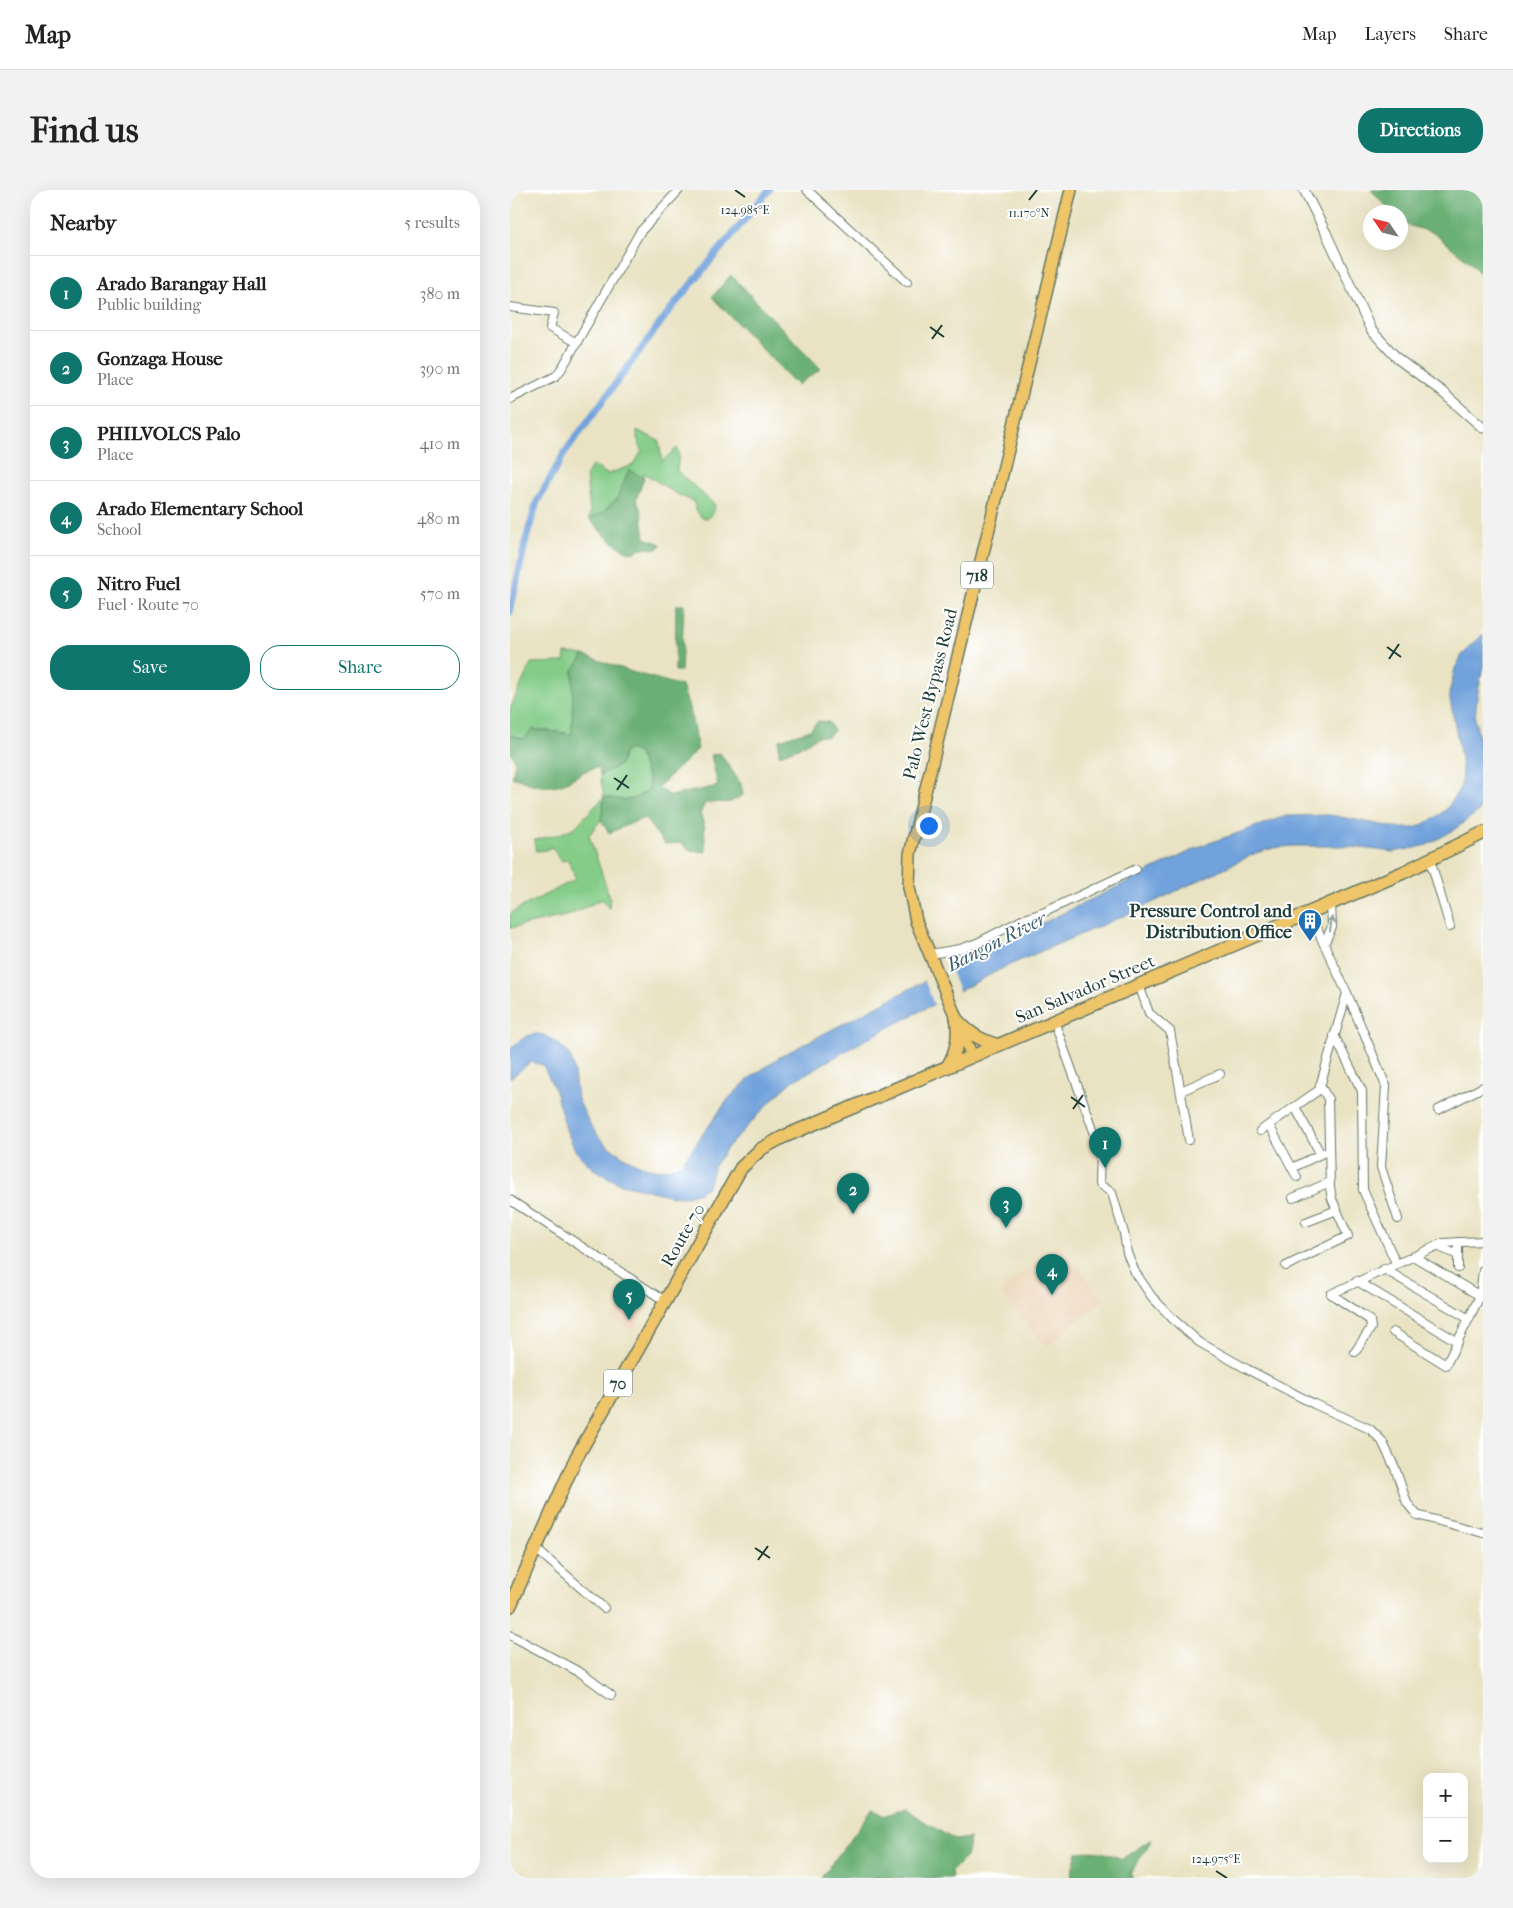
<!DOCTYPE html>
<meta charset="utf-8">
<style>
:root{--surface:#fff;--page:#f2f2f2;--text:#222;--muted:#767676;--line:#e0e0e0;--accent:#0f766e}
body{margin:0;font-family:"IM FELL French Canon",serif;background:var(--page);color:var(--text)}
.controls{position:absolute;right:15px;bottom:15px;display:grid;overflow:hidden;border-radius:10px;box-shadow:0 5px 20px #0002}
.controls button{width:45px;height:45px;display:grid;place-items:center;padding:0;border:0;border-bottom:1px solid var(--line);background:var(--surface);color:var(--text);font:25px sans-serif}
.compass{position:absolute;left:853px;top:15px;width:45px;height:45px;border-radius:50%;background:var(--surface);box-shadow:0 5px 20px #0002;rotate:305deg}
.you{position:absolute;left:418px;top:635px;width:18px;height:18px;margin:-12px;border:4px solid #fff;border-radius:50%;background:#1a73e8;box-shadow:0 0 0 8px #1a73e833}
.badge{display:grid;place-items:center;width:32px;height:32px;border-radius:50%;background:var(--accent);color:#fff;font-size:16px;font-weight:700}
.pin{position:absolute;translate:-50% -41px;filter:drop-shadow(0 1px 2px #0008)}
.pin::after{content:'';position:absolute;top:26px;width:18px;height:15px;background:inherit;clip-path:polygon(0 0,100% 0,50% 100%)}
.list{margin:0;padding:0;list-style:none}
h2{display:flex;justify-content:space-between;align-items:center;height:65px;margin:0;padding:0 20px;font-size:21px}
h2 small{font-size:16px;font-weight:400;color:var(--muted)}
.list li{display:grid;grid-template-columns:32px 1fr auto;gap:15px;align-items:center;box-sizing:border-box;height:75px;padding:0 20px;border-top:1px solid var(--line)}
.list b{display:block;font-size:19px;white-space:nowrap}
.list p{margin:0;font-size:16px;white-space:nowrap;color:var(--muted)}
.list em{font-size:16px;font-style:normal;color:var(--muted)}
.actions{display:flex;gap:10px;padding:15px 20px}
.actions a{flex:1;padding:11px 0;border:1px solid var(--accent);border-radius:20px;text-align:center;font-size:18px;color:var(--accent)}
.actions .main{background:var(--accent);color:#fff}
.map{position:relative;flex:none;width:973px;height:1688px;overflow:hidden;border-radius:20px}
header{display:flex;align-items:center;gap:30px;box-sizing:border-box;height:70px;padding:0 25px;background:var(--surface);border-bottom:1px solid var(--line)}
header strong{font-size:24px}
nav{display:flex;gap:28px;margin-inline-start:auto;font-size:18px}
.intro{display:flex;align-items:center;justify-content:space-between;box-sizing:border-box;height:120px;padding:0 30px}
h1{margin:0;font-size:35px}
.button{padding:12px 22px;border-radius:20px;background:var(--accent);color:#fff;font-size:18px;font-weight:700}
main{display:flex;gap:30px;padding:0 30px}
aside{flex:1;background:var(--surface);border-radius:20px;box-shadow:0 5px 20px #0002}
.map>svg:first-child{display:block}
.built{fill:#edd7bb}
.green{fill:#84cc88;stroke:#52845e}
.forest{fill:#6bb074;stroke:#457654}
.water{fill:#71a2db;stroke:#487088}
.pier{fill:#e9e3c3}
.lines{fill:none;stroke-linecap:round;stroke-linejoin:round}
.canal{stroke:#71a2db;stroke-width:7}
.minor-casing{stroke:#676;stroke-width:10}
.tertiary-casing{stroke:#676;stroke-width:11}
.primary-casing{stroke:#676;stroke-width:14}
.trunk-casing{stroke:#676;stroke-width:15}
.minor{stroke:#fff;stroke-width:8}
.tertiary{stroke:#fff;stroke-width:9}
.primary{stroke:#eec569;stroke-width:11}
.trunk{stroke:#eec569;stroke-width:12}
.oneway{stroke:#8f9e9a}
.ticks{fill:none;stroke:#1f3d34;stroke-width:2}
.labels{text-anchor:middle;stroke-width:4;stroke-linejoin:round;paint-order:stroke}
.shield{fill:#fff;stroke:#627771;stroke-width:1}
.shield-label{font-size:16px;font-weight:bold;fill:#1f3d34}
.street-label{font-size:18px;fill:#1f3d34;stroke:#fff}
.poi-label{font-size:18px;font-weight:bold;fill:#1f3d34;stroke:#fff;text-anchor:end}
.water-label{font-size:19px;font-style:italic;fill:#3c606e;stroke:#fff}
.ticks-label{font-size:12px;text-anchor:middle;fill:#1f3d34;stroke:#fff;stroke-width:4;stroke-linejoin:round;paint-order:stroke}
</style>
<header>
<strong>Map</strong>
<nav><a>Map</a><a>Layers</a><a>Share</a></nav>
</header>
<div class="intro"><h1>Find us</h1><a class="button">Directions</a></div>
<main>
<aside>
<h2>Nearby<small>5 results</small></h2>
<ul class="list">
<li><span class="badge">1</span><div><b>Arado Barangay Hall</b><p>Public building</p></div><em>380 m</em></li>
<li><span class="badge">2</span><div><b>Gonzaga House</b><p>Place</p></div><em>390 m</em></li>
<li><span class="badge">3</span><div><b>PHILVOLCS Palo</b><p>Place</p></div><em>410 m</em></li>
<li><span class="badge">4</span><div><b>Arado Elementary School</b><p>School</p></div><em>480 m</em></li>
<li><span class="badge">5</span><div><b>Nitro Fuel</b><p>Fuel · Route 70</p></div><em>570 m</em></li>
</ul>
<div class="actions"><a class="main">Save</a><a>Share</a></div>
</aside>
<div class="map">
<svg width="973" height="1688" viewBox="0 0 973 1688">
<rect width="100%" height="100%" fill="#fff"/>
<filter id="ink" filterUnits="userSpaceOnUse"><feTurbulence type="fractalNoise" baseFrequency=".02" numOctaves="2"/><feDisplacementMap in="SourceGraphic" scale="10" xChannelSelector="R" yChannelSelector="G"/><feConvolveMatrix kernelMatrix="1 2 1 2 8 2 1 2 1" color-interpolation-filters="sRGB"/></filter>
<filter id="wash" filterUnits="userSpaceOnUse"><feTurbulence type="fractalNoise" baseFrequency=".0096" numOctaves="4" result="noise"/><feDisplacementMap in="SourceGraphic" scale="20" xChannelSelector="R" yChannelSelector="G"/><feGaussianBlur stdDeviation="1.12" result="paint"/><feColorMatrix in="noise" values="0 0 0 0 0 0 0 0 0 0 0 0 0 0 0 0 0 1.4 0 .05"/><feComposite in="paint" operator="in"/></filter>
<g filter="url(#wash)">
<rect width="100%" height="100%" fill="#e9e3c3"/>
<g class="built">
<path d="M548 1053 594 1109 536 1157 490 1101Z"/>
<path d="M106 1120H107L135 1122 123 1141 102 1128Z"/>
</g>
<g class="green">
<path d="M127 240 149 251 152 271 167 258 169 265 167 281 205 315 203 324 197 328H192L185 319 184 312 165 303 134 283V288L120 281 106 310 93 322 79 329 80 322 76 285 83 275 97 284 123 275 132 261 127 248Z"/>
<path d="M55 463 74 465 63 480 62 544 23 539 14 549 0 545V519L21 473 54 472Z"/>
<path d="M120 559 129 563C131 576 140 587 139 600 133 604 123 610 115 610 109 610 101 607 94 607L91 630 79 645 100 708 99 719 92 709 60 725 0 738V725L2 722 66 689 58 670 51 671 42 657 36 660 26 661 24 650 50 644 65 637 94 607 90 585 110 575 114 562Z"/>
</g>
<g class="forest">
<path d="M861 0H973V87L960 72 922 42 893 34 891 31V22H882Z"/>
<path d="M221 85 311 179 287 195 202 107Z"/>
<path d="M119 280 134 288 126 310 131 320 135 348 151 354 148 359 130 358 124 363C108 360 90 341 79 329L93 322 106 310Z"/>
<path d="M166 415H174L171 481H165Z"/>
<path d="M74 465 122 482 172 496 180 521 188 559 148 597 160 606 208 596 201 565 210 563 231 594 233 605 221 612 195 613 190 624 194 634 196 662 179 660 171 653 155 654 134 628 99 643 91 630 94 607C101 607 109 610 115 610 123 610 133 604 139 600 140 587 132 576 129 563L120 559 114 562 110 575 90 585 89 578C74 577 65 590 51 594 32 600 19 593 2 587L5 573 3 565 0 563V545L14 549 23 539 62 544 63 480Z"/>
<path d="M308 531 319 532 324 541 317 547 309 546 288 558 269 565V550L300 540Z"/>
<path d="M395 1618 411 1630 445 1650 460 1648 456 1667 441 1682 442 1688H311L362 1620 376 1625Z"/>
<path d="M643 1648 620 1684 623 1688H560L567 1662C585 1660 596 1662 612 1669Z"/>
</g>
<path class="water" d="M973 444V476L967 507 965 529 973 567V603L969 621 944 640 917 655 905 658 883 662 834 656H782L764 658 746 663 627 720 497 776 355 850 283 891 264 908 217 958 204 976 198 996 190 1002 173 1007 162 1006 108 993 82 978 66 962 57 942 44 898 33 875 21 872 0 888V859C16 844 27 838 46 852 51 856 56 860 59 865 66 876 64 894 67 906 70 915 76 926 80 934 91 953 106 963 125 973 140 981 158 982 172 973L219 908 241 887 273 865 438 779 691 656 776 626 820 625 888 638H905L922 630 937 619 951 596 952 582 951 567 939 504 945 478 952 465Z"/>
<path class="pier" d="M439 776 450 804 425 817 414 789Z"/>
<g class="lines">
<path class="canal" d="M0 422 16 349 27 312 55 262 160 120 259 0"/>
</g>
</g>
<g filter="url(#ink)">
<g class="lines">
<defs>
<g id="minor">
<path d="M297 0 397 92"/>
<path d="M0 117 44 123 40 138 67 153"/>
<path d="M0 209 46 186 52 178 130 42 169 0"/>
<path d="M920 669 940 737"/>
<path d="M814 754 822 737 821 713"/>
<path d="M420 764 450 759 467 753 512 730 535 722 626 679"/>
<path d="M629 795 639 823 660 841 679 950"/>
<path d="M837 803 876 896 871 977 888 1029"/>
<path d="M544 831 590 958 589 994 602 1003 614 1043 617 1063 625 1082 642 1107 663 1129 689 1152 737 1179 804 1214 860 1239 872 1251 885 1278 897 1313 907 1325 973 1343"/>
<path d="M824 845 852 901 853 1000 886 1073"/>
<path d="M671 901 710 884"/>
<path d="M785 917 810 963"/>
<path d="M928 920 973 897"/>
<path d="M759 935 787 987"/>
<path d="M750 941 809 900 837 803 799 722"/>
<path d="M782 978 813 963"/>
<path d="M783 1008 820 992"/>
<path d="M0 1010 155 1111"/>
<path d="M796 1032 827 1020"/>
<path d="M927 1056 948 1065"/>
<path d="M903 1066 970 1106"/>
<path d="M776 1076 838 1046 822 1009 820 997 818 909 810 895"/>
<path d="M948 1078V1052"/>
<path d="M874 1079 959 1129"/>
<path d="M847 1091 948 1152"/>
<path d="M883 1142 936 1175 970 1106 973 1080"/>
<path d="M845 1162 861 1138 860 1130 821 1104 933 1053 973 1051"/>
<path d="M26 1359 94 1418"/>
<path d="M0 1445 71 1483 101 1505"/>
</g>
<path id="tertiary" d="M794 0 816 43 861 140 888 169 931 201 973 238"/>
<path id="primary" d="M462 866 406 731 399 697 400 664 561 0"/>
<g id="trunk">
<path d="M447 830C459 843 470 850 487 855"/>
<path d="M438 876C447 860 449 848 447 830"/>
<path d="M0 1416 66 1268 231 978 251 959 273 947 892 683 973 643"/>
</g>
</defs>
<use href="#minor" class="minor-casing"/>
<use href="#tertiary" class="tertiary-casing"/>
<use href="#primary" class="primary-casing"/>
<use href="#trunk" class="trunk-casing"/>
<use href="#minor" class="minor"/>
<use href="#tertiary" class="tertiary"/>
<use href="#primary" class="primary"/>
<use href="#trunk" class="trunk"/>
</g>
<defs><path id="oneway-shaft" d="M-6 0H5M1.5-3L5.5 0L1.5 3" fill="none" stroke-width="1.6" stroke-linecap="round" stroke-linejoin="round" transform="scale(1.25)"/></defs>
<use class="oneway" href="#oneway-shaft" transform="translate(821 734) rotate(-83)"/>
</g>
<path class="ticks" d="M225 0 235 7M519 10 527 0M420 137 434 147M422 149 432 135M877 457 891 467M879 469 889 454M104 588 119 598M107 600 117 585M561 907 575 917M563 919 573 905M245 1358 260 1368M248 1370 258 1356M706 1681 717 1688"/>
<defs>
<symbol id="building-pin" viewBox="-11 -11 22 30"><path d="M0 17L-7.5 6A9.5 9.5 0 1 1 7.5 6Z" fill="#1f6fb2" stroke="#fff"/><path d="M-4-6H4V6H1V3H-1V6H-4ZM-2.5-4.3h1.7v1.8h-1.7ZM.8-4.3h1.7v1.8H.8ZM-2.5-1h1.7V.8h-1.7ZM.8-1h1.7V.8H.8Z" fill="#fff"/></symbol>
</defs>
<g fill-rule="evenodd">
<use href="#building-pin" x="786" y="717" width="28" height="38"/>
</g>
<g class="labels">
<g class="shield">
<rect x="451" y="371.5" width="32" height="27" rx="4"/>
<rect x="94" y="1179.5" width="28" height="27" rx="4"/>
</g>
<g class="shield-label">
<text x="467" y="391">718</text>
<text x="108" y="1199">70</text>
</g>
<g class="street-label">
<text transform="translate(420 504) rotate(-76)" y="6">Palo West Bypass Road</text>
<text transform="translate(575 799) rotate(-23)" y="6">San Salvador Street</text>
<text transform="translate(173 1045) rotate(-60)" y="6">Route 70</text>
</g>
<g class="poi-label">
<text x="782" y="727">Pressure Control and<tspan x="782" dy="21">Distribution Office</tspan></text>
</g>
<g class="water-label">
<text transform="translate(486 751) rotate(-27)" y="7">Bangon River</text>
</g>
</g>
<g class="ticks-label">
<text x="235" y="24">124.985°E</text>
<text x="519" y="27">11.170°N</text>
<text x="706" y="1673">124.975°E</text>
</g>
</svg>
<div class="controls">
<button>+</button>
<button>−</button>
</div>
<svg class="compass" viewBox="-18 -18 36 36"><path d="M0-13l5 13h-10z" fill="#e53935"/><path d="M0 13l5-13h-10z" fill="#767676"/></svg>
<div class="you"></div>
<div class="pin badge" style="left:595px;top:978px">1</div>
<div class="pin badge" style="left:343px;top:1024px">2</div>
<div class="pin badge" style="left:496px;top:1038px">3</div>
<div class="pin badge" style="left:542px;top:1105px">4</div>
<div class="pin badge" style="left:119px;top:1130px">5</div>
</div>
</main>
